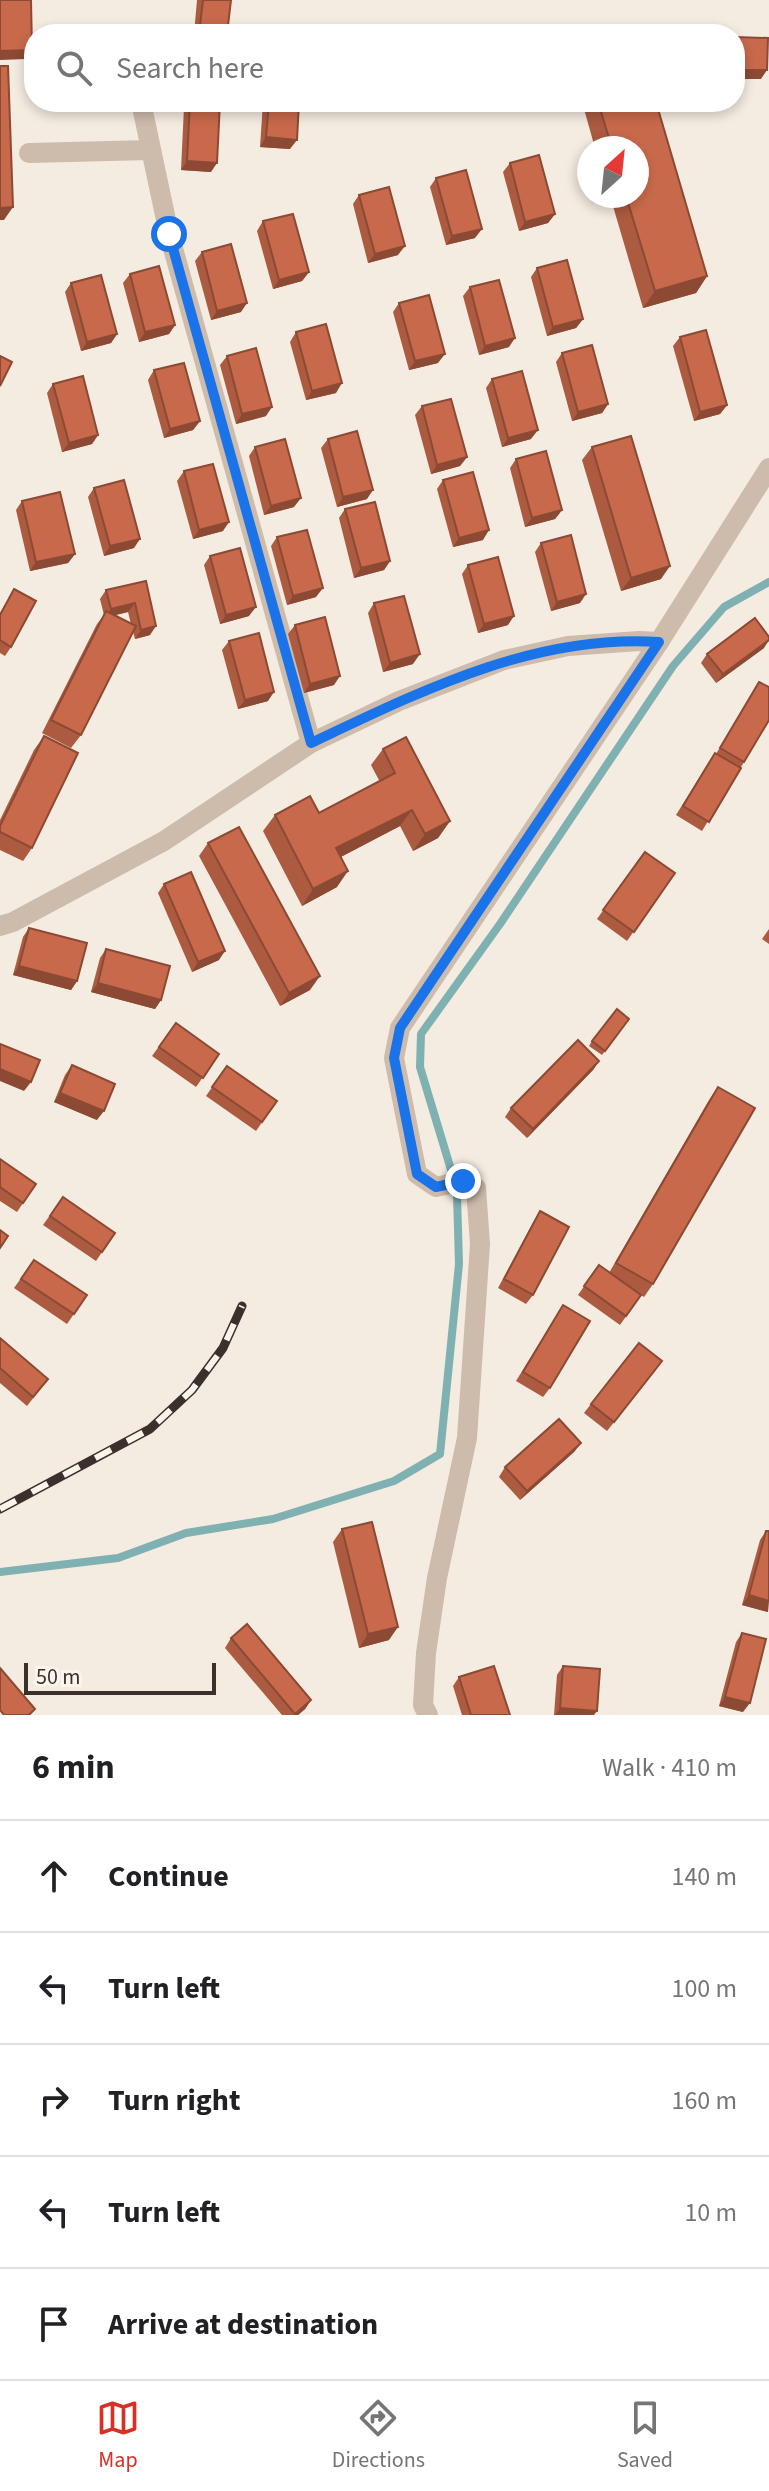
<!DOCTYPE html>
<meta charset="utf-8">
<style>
:root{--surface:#fff;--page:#f2f2f2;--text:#202124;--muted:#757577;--line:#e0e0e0;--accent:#d93025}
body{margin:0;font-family:"Source Sans 3",sans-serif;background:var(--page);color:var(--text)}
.compass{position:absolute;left:577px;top:136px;width:72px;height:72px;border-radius:50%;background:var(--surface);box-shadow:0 4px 12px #0003;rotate:27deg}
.scale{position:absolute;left:24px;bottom:20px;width:192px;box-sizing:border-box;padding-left:8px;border:4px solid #3b302b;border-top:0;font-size:22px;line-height:28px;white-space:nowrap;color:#3b302b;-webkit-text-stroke:6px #fbf5ee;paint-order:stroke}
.stop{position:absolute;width:24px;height:24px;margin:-18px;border:6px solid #1a73e8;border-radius:50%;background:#fff}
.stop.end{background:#1a73e8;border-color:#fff;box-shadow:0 2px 8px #0008}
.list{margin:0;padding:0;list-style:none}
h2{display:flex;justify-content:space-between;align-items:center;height:104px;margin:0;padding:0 32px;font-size:34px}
h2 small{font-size:26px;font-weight:400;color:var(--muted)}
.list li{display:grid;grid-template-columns:52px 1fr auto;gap:24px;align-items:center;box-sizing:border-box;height:112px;padding:0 32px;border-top:2px solid var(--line)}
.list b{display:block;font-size:30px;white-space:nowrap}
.list em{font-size:26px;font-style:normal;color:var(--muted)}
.icon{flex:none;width:44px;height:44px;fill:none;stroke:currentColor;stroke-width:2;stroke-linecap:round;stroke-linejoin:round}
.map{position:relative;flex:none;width:769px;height:1715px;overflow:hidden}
.search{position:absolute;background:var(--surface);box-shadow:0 4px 12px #0003;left:24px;right:24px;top:24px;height:88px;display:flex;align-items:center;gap:20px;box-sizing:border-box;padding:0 28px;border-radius:32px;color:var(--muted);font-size:30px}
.sheet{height:664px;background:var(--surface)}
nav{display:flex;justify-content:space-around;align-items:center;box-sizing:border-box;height:112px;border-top:2px solid var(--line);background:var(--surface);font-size:22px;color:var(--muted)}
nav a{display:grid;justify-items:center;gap:4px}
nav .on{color:var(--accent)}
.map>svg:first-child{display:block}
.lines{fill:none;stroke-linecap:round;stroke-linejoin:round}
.stream{stroke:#7fb0b2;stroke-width:8}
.minor{stroke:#cdbbac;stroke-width:20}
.tertiary{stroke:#cdbbac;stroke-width:20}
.rail-casing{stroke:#3b302b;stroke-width:9}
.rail{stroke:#fbf5ee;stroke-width:6;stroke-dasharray:18;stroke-linecap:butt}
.wall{fill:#ac5a40;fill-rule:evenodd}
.shaded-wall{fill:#8c4a34}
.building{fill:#c8694b;stroke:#8c4a34;stroke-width:2}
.route{stroke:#1a73e8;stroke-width:10}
</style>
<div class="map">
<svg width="769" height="1715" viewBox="0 0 769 1715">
<rect width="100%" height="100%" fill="#f4ebe1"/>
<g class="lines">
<g class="stream">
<path d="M452 1173 420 1067 421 1034 500 924 673 666 724 607 769 582"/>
<path d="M0 1572 118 1558 186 1533 273 1519 394 1481 440 1454 459 1264 457 1195"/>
</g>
<g class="minor">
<path d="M141 102 169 234 311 743"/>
<path d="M29 153 150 150"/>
<path d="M0 926 13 922 164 841 311 743 399 701 504 660 568 646 639 641 659 642"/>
<path d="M428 1715 423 1705 426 1653 437 1578 467 1438 480 1244 476 1188 463 1181 436 1187 417 1174 394 1058 400 1028 659 642"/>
</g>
<path class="tertiary" d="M659 642 769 468"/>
<defs>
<path id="rail" d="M0 1509 150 1429 192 1390 223 1348 242 1306"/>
</defs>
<use href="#rail" class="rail-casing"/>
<use href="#rail" class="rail"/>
</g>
<g class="wall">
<path d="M197 0H231L227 34H194Z"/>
<path d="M188 102H190L211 172 181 170 184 107Z"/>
<path d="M263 102H299L290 149 260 147Z"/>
<path d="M582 102H656L707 276 696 293 643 308 610 196H637V148H595Z"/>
<path d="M510 163 555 214 548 223 519 231 503 172Z"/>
<path d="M436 178 475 238 446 245 430 187Z"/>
<path d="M359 195 398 255 368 263 353 204Z"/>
<path d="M263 221 309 272 302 281 273 289 257 231Z"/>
<path d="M202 252 241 312 211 320 195 261Z"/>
<path d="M537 268 583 319 576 328 547 336 531 277Z"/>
<path d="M130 274 175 325 169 334 139 342 123 283Z"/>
<path d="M71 283 117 334 111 343 81 351 65 292Z"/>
<path d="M470 287 509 347 479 355 463 296Z"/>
<path d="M399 303 438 363 409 370 393 312Z"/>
<path d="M296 332 336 393 306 400 290 342Z"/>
<path d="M680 337 727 405 720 414 694 421 673 346Z"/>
<path d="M562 353 608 404 602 413 572 421 556 362Z"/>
<path d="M227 356 266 416 236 424 220 365Z"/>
<path d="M154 370 200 421 193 430 164 438 148 380Z"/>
<path d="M492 379 531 439 502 447 486 388Z"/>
<path d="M53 384 98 435 92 444 62 452 47 393Z"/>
<path d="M422 406 467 457 460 466 431 474 415 415Z"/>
<path d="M328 439 367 499 337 507 321 448Z"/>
<path d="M255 447 294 507 264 515 249 456Z"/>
<path d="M592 447 661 579 621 591 582 460Z"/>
<path d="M516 459 562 510 555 519 525 527 510 468Z"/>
<path d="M184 471 223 531 193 539 177 481Z"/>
<path d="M443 480 483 540 453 547 437 489Z"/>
<path d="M94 488 134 548 104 556 88 497Z"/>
<path d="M22 501 75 554 68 563 30 571 16 510Z"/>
<path d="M345 509 390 561 384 570 354 578 339 518Z"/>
<path d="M277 537 316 597 287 605 271 546Z"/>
<path d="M541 543 580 603 551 611 535 552Z"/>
<path d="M210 556 249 616 220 624 204 565Z"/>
<path d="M468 565 508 625 478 633 462 574Z"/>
<path d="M146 581 150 635 135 639 133 632 81 735 71 748 42 733 97 624 104 615 100 599 106 590ZM128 612 131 624 115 615Z"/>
<path d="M14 589 11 647 5 656 0 653V613Z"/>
<path d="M374 603 413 664 383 672 368 613Z"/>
<path d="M295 625 334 685 304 693 288 634Z"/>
<path d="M229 641 268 701 238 709 222 650Z"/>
<path d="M764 648 716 683 701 663 707 654Z"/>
<path d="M759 682 744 762 702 831 676 815 709 762 715 753 716 754Z"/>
<path d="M44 736 32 848 23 861 0 850V820L34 750Z"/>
<path d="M383 749 450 821 438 838 413 851 400 826 341 857 337 887 302 906 263 831 275 815 319 813 380 782 371 765Z"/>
<path d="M208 843 310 990 280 1006 199 856Z"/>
<path d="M645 852 675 873 627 941 597 919Z"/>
<path d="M164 884 219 960 192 972 158 893Z"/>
<path d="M29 928 77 981 71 990 13 975 23 937Z"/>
<path d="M769 929V944L762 939Z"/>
<path d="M106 949 161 1000 155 1009 91 992 100 958Z"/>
<path d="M629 1019 602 1055 589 1046 592 1041Z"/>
<path d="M176 1023 219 1054 196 1087 152 1056Z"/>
<path d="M599 1061 593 1070 527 1138 505 1117 511 1108Z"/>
<path d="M72 1065 97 1120 54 1102 65 1075Z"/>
<path d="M227 1066 277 1101 256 1131 206 1096Z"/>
<path d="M718 1087 653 1284 644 1297 639 1294 641 1295 620 1325 578 1295 599 1265 609 1273 709 1100Z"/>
<path d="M0 1159 36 1184 17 1212 0 1201Z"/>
<path d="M63 1197 115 1233 96 1261 43 1225Z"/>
<path d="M540 1211 533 1295 526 1304 498 1288 534 1221Z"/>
<path d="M34 1260 87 1295 67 1324 14 1288Z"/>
<path d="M563 1305 550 1388 543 1397 516 1381Z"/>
<path d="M0 1338 48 1379 27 1406 0 1383Z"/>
<path d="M656 1370 607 1431 584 1413 591 1404Z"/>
<path d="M581 1443 574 1452 520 1500 499 1477 505 1467Z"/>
<path d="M342 1529 389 1640 359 1648 333 1542Z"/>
<path d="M766 1531H769L768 1612 742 1605 760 1540Z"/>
<path d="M742 1633 743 1712 719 1706 736 1642Z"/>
<path d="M231 1638 311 1700 305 1709 298 1715H282L225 1648Z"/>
<path d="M563 1666 594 1715H554L557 1675Z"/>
<path d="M459 1677 510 1715H462L453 1686Z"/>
</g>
<g class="shaded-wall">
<path d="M32 50 26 59 0 60V51Z"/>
<path d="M735 70H767L761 79H735Z"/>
<path d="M266 137 297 140 290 149 260 147Z"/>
<path d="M187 161 217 163 211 172 181 170Z"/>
<path d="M13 207 4 220H0V208Z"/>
<path d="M555 214 548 223 519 231 525 222Z"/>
<path d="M482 229 475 238 446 245 452 236Z"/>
<path d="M405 246 398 255 368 263 375 254Z"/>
<path d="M309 272 302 281 273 289 279 280Z"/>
<path d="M707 276 696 293 643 308 655 291Z"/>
<path d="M247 303 241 312 211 320 217 311Z"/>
<path d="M583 319 576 328 547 336 553 327Z"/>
<path d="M175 325 169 334 139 342 145 332Z"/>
<path d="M117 334 111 343 81 351 87 342Z"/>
<path d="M515 338 509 347 479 355 485 346Z"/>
<path d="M445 354 438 363 409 370 415 361Z"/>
<path d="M342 383 336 393 306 400 312 391Z"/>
<path d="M608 404 602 413 572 421 578 412Z"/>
<path d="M727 405 720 414 694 421 700 412Z"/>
<path d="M272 407 266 416 236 424 242 414Z"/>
<path d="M200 421 193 430 164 438 170 429Z"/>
<path d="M538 430 531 439 502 447 508 438Z"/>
<path d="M98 435 92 444 62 452 69 443Z"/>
<path d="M467 457 460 466 431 474 437 465Z"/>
<path d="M373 490 367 499 337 507 343 497Z"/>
<path d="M301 498 294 507 264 515 271 506Z"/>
<path d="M562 510 555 519 525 527 532 518Z"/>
<path d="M229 522 223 531 193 539 199 530Z"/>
<path d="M489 530 483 540 453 547 459 538Z"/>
<path d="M140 539 134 548 104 556 110 546Z"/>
<path d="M75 554 68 563 30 571 36 562Z"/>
<path d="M390 561 384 570 354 578 361 568Z"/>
<path d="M670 566 661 579 621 591 631 578Z"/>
<path d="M323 588 316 597 287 605 293 596Z"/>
<path d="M586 594 580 603 551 611 557 602Z"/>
<path d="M135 603 128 612 104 618 111 609Z"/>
<path d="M256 607 249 616 220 624 226 615Z"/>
<path d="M514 616 508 625 478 633 484 624Z"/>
<path d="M156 626 150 635 135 639 141 630Z"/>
<path d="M769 640 764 648 716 683 723 674Z"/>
<path d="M420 654 413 664 383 672 390 663Z"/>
<path d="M340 676 334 685 304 693 310 684Z"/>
<path d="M274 692 268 701 238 709 245 700Z"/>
<path d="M412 810 400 826 325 865 336 848Z"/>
<path d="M450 821 438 838 413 851 425 834Z"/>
<path d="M348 871 337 887 302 906 313 889Z"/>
<path d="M225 951 219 960 192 972 198 962Z"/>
<path d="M19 966 77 981 71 990 13 975Z"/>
<path d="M320 976 310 990 280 1006 289 993Z"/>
<path d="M98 983 161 1000 155 1009 91 992Z"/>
<path d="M599 1061 593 1070 527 1138 533 1129Z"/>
<path d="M0 1069 31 1082 24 1091 0 1081Z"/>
<path d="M60 1093 104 1111 97 1120 54 1102Z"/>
<path d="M581 1443 574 1452 520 1500 527 1491Z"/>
<path d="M749 1595 769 1601 768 1612 742 1605Z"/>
<path d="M398 1627 389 1640 359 1648 368 1634Z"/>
<path d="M725 1697 750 1703 743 1712 719 1706Z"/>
<path d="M311 1700 305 1709 298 1715H294Z"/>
<path d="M560 1708 597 1711 594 1715H555Z"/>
</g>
<g class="building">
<path d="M0 0H31L32 50 0 51Z"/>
<path d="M203 0H231L227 34H199Z"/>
<path d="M735 37 768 38 767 70H735Z"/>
<path d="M0 66H8L13 207 0 208Z"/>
<path d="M190 102H220L217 163 187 161Z"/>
<path d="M269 102H299L297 140 266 137Z"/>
<path d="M598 102H656L707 276 655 291 626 196H637V148H612Z"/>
<path d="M539 155 555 214 525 222 510 163Z"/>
<path d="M466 170 482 229 452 236 436 178Z"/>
<path d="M389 187 405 246 375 254 359 195Z"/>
<path d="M293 214 309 272 279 280 263 221Z"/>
<path d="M231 244 247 303 217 311 202 252Z"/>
<path d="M567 260 583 319 553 327 537 268Z"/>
<path d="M159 266 175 325 145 332 130 274Z"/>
<path d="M101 275 117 334 87 342 71 283Z"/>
<path d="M499 280 515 338 485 346 470 287Z"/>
<path d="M429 295 445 354 415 361 399 303Z"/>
<path d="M326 324 342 383 312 391 296 332Z"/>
<path d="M706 330 727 405 700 412 680 337Z"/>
<path d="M592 345 608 404 578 412 562 353Z"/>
<path d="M256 348 272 407 242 414 227 356Z"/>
<path d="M0 356 12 362 0 386Z"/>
<path d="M184 363 200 421 170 429 154 370Z"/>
<path d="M522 371 538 430 508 438 492 379Z"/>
<path d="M83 376 98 435 69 443 53 384Z"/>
<path d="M451 399 467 457 437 465 422 406Z"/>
<path d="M357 431 373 490 343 497 328 439Z"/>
<path d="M631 436 670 566 631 578 592 447Z"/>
<path d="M285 439 301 498 271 506 255 447Z"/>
<path d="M546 451 562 510 532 518 516 459Z"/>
<path d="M213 464 229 522 199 530 184 471Z"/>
<path d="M473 472 489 530 459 538 443 480Z"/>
<path d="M124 480 140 539 110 546 94 488Z"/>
<path d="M60 492 75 554 36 562 22 501Z"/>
<path d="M375 502 390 561 361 568 345 509Z"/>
<path d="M307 530 323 588 293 596 277 537Z"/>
<path d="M571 535 586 594 557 602 541 543Z"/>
<path d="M240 548 256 607 226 615 210 556Z"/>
<path d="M498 557 514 616 484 624 468 565Z"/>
<path d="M146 581 156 626 141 630 135 603 111 609 106 590Z"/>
<path d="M14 589 36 601 11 647 0 640V615Z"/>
<path d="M404 596 420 654 390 663 374 603Z"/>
<path d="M106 611 136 626 81 735 51 720Z"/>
<path d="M325 617 340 676 310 684 295 625Z"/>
<path d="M755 618 769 637V640L723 674 707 654Z"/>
<path d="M259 633 274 692 245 700 229 641Z"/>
<path d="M759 682 769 687V720L744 762 720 748Z"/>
<path d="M44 736 78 753 32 848 0 832V826Z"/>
<path d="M406 737 450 821 425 834 412 810 336 848 348 871 313 889 275 815 310 796 319 813 395 773 383 749Z"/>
<path d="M715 753 741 768 709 822 683 806Z"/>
<path d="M239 827 320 976 289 993 208 843Z"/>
<path d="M645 852 675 873 634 932 603 910Z"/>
<path d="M191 872 225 951 198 962 164 884Z"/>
<path d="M29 928 87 943 77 981 19 966Z"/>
<path d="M106 949 170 966 161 1000 98 983Z"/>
<path d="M617 1009 629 1019 605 1051 592 1041Z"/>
<path d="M176 1023 219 1054 203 1078 159 1047Z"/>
<path d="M578 1040 599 1061 533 1129 511 1108Z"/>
<path d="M0 1044 40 1060 31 1082 0 1069Z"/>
<path d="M72 1065 115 1084 104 1111 60 1093Z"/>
<path d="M227 1066 277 1101 262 1122 212 1087Z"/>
<path d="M718 1087 755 1108 653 1284 616 1263Z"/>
<path d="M0 1159 36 1184 23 1203 0 1187Z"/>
<path d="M63 1197 115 1233 102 1252 50 1216Z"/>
<path d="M540 1211 569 1227 533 1295 504 1279Z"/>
<path d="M0 1230 8 1236 0 1248Z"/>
<path d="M34 1260 87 1295 74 1314 21 1279Z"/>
<path d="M599 1265 641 1295 626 1316 584 1286Z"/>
<path d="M563 1305 590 1321 550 1388 523 1372Z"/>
<path d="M0 1338 48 1379 33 1397 0 1368Z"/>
<path d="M639 1343 662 1361 614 1422 591 1404Z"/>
<path d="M559 1419 581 1443 527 1491 505 1467Z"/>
<path d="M372 1522 398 1627 368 1634 342 1529Z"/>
<path d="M766 1531H769V1601L749 1595Z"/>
<path d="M247 1624 311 1700 295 1714 231 1638Z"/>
<path d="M742 1633 766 1639 750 1703 725 1697Z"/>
<path d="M494 1666 510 1715H471L459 1677Z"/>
<path d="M563 1666 600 1669 597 1711 560 1708Z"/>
<path d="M0 1668 35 1709 29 1715H4L0 1710Z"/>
</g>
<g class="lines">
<path class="route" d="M169 234 311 743C421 691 534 634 659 642L400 1028 394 1058 417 1174 436 1187 463 1181"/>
</g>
</svg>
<svg class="compass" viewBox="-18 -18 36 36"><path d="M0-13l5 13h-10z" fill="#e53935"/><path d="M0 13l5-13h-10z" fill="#757577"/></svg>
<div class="scale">50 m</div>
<div class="stop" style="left:169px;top:234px"></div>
<div class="stop end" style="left:463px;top:1181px"></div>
<div class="search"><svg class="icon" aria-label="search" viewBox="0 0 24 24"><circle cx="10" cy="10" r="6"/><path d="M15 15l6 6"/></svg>Search here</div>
</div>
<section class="sheet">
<h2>6 min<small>Walk · 410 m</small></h2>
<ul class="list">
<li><svg class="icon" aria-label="ahead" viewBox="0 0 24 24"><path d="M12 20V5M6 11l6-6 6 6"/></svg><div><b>Continue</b></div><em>140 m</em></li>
<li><svg class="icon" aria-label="left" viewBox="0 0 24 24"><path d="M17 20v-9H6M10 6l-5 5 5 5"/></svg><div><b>Turn left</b></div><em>100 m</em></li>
<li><svg class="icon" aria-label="right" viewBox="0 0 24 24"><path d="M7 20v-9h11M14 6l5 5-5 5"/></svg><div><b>Turn right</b></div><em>160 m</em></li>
<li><svg class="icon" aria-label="left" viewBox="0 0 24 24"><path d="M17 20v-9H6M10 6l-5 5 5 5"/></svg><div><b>Turn left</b></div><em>10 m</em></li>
<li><svg class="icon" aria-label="arrive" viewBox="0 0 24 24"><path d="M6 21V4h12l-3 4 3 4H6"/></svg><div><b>Arrive at destination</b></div></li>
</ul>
</section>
<nav>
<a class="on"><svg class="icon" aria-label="map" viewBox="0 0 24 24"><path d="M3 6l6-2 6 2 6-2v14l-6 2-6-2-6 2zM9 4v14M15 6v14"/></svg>Map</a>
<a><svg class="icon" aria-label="directions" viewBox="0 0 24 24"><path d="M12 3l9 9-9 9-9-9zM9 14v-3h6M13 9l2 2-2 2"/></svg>Directions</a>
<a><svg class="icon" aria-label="saved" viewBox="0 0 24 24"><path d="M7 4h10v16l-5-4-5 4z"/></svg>Saved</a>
</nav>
